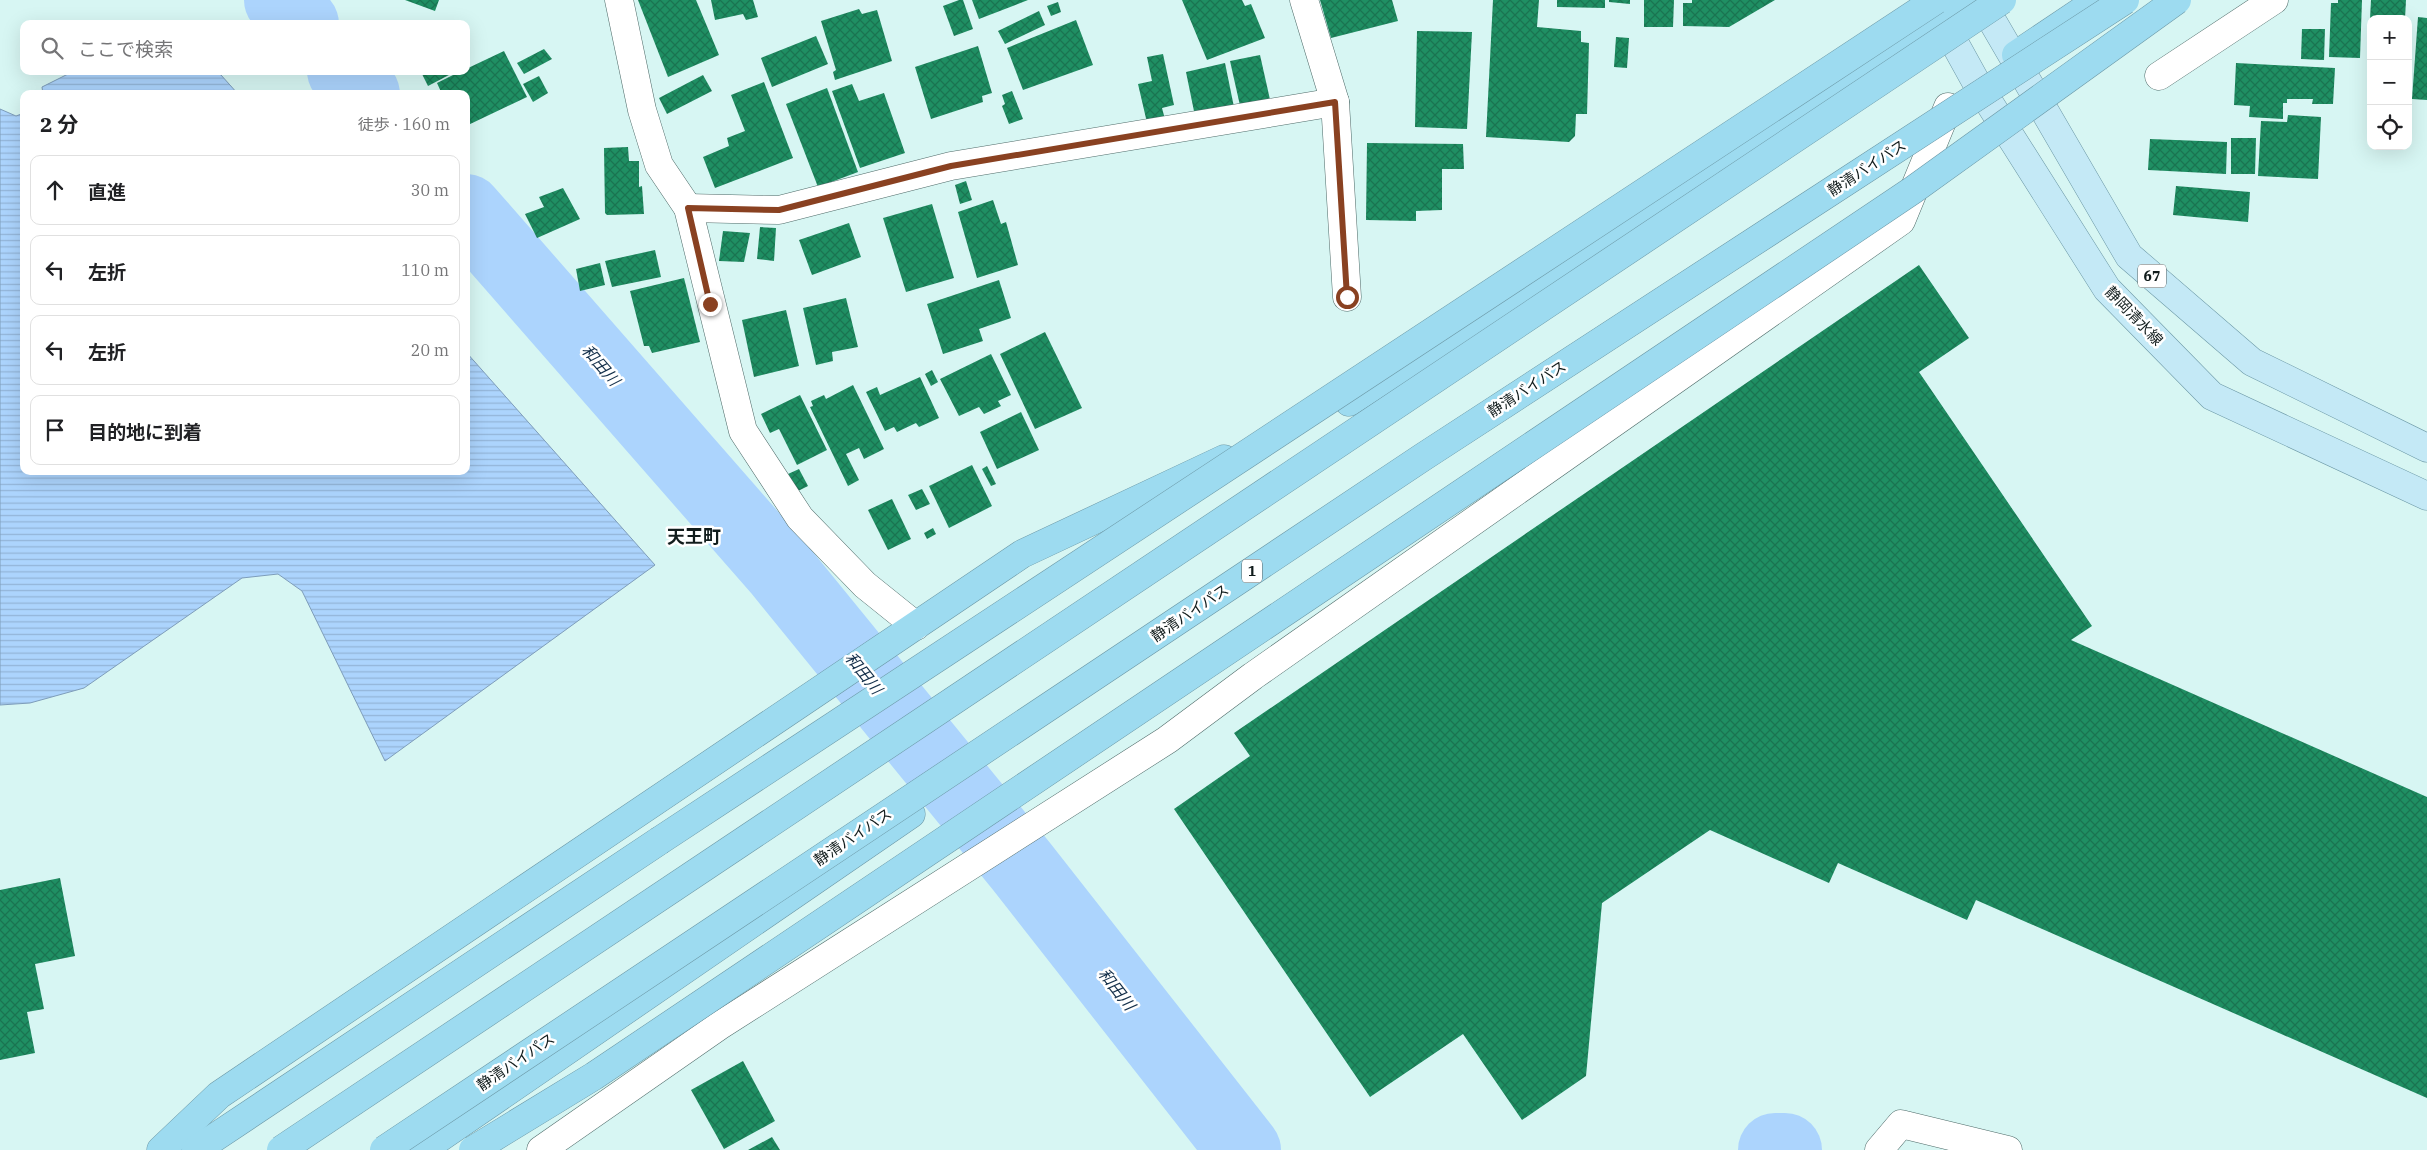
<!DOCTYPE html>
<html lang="ja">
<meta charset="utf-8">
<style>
:root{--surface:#fff;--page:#f6f6f6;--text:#202124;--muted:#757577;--line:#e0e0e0}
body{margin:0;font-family:"IBM Plex Serif","Noto Sans JP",serif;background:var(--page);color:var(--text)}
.controls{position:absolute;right:15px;top:15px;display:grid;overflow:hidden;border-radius:10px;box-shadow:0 5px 20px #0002}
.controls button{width:45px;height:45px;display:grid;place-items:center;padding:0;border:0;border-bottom:1px solid var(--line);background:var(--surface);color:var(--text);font:25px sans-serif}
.stop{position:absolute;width:15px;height:15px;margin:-11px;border:4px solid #894121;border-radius:50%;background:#fff}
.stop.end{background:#894121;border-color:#fff;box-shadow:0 1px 5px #0008}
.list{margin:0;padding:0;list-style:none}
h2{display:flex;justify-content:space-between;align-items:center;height:65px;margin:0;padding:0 20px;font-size:21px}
h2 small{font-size:16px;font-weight:400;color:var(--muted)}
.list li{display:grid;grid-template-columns:32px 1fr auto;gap:15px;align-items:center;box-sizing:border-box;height:70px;margin:0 10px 10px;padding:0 10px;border:1px solid var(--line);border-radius:10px}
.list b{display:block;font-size:19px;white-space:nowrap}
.list em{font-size:16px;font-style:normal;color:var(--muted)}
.icon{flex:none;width:28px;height:28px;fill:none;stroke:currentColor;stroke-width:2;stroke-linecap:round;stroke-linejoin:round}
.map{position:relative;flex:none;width:2427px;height:1150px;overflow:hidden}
.search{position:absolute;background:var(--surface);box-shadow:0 5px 20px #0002;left:20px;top:20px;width:450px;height:55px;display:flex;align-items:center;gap:12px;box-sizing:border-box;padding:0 18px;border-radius:10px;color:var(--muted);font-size:19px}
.panel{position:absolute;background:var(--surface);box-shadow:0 5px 20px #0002;left:20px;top:90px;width:450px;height:385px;border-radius:10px}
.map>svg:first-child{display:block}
.water{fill:url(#water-rules);stroke:#7e9dba}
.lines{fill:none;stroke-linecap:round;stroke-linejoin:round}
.river{stroke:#acd4fd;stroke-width:74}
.building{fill:url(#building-cross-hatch)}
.minor-casing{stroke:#4f6b69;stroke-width:29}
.major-casing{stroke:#6c98a6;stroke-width:29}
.highway-casing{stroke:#6c98a6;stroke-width:29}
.minor{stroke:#fff;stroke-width:28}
.major{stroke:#c4e9f6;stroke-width:28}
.highway{stroke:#9ddbf0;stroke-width:28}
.highway-bridge-casing{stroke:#6c98a6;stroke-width:29;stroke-linecap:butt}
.highway-bridge{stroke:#9ddbf0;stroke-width:28}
.route{stroke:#894121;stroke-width:6}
.labels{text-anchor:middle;stroke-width:5;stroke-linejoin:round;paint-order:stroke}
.shield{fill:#fff;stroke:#586060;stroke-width:1}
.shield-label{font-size:14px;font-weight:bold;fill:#111c1c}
.street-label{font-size:15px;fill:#111c1c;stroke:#fff}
.water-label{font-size:16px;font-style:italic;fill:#122e49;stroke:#fff}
.quarter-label{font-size:18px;font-weight:bold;fill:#111c1c;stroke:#fff}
</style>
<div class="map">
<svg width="2427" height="1150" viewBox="0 0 2427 1150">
<defs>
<pattern id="water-rules" width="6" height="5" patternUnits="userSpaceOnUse" patternTransform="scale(1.25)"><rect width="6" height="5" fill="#acd4fd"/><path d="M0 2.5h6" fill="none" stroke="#93b5d8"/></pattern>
<pattern id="building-cross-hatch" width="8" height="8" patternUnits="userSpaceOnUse" patternTransform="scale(1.25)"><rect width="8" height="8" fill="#1f8f63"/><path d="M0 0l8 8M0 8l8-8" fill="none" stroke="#1a7451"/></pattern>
</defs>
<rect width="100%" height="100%" fill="#d7f6f3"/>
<g class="water">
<path d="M74 71H214L221 75 238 94H43L42 87Z"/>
<path d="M0 109 16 116 24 113V471H466V352L655 565 385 761 302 591 278 574 242 578 84 688 30 703 0 705Z"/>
</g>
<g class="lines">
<g class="river">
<path d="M281 0 302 24"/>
<path d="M344 71 363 94"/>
<path d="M466 211 780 570 1022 867 1244 1150"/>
<path d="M1775 1150H1785"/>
</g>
</g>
<g class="building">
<path d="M405 0H439L435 11Z"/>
<path d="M638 0H696L719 55 668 77Z"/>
<path d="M711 0H753L758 17 746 20 743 14 715 20Z"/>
<path d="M959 0H963L973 29 954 36 943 6Z"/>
<path d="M972 0H1028L979 19Z"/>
<path d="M1182 0H1242L1245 6 1251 4 1265 38 1207 60Z"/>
<path d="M1320 0H1392L1398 21 1331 38Z"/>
<path d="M1493 0H1539L1537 27 1581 31V42L1589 43 1587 114H1576L1575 136 1569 142 1486 137Z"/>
<path d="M1557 0H1605V8L1557 7Z"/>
<path d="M1609 0H1630V4L1609 2Z"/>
<path d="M1644 0H1674L1673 27H1644Z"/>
<path d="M1692 0H1775L1729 27 1683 26V3H1692Z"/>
<path d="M2338 0H2362L2360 58 2329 57 2331 3H2338Z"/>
<path d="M2371 0H2406L2405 19H2370Z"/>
<path d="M1058 2 1061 12 1051 16 1047 6Z"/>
<path d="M859 9 862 14 877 10 892 61 835 80 833 72 836 70 821 21Z"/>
<path d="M1039 11 1045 25 1005 44 998 31Z"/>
<path d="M2418 17 2427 18V100L2412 99Z"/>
<path d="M1076 20 1093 65 1023 90 1007 48Z"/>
<path d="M2369 27H2371V59H2367Z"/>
<path d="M2302 29H2325L2324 60 2301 59Z"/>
<path d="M1417 31 1472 32 1467 129 1415 127Z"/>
<path d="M816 36 828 64 772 87 761 58Z"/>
<path d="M1616 37 1629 38 1627 68 1614 67Z"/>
<path d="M978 46 992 93 982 96 983 102 931 119 915 67Z"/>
<path d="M544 49 552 59 524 74 517 63Z"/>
<path d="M504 51 527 97 466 126V94H442L437 83 461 71H466V69Z"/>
<path d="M1163 54 1174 105 1162 108 1166 123 1148 127 1138 84 1152 81 1147 57Z"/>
<path d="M1260 55 1271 104 1241 110 1230 61Z"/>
<path d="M1225 63 1235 112 1196 121 1186 72Z"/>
<path d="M2236 63 2335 68 2333 104H2312L2313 99H2287V103H2283V119L2249 117 2250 106 2234 105Z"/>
<path d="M426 71H447L449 75 428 86 422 74Z"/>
<path d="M703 75 712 91 667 114 659 98Z"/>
<path d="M539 76 548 93 533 102 523 84Z"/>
<path d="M764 82 793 158 715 188 703 157 729 146 727 138 745 131 731 95Z"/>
<path d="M852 84 859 101 884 93 905 153 860 168 832 91Z"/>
<path d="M827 88 858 172 818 187 786 104Z"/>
<path d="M1012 91 1023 119 1009 124 1002 106 1005 104 1002 95Z"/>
<path d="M2288 115 2321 117 2318 179 2258 176 2261 121 2287 122Z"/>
<path d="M2231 138H2256L2255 174H2231Z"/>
<path d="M2150 139 2227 142 2226 174 2148 170Z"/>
<path d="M1367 143 1463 144 1464 169H1442V210L1416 211V221L1366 220Z"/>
<path d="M628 147 629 161H639V187L642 186 644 214 607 215 605 213 604 148Z"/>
<path d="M966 181 972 200 960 204 955 185Z"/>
<path d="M2176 186 2250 192 2248 222 2173 215Z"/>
<path d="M563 188 580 219 537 238 525 214 544 207 539 197Z"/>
<path d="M993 200 1001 224 1006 222 1018 265 977 278 958 212Z"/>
<path d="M932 204 954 278 906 292 883 218Z"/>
<path d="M849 223 861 257 812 275 799 240Z"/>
<path d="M760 227 776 228 774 261 757 259Z"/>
<path d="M723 231 750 233 744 262 719 261Z"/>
<path d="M655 250 661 277 612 287 605 261Z"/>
<path d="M600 263 605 285 580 291 576 269Z"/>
<path d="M1919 265 1969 338 1919 372 2092 626 2071 640 2427 797V1098L1976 900 1967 920 1838 863 1829 883 1710 830 1602 903 1586 1076 1522 1120 1463 1034 1370 1097 1174 809 1250 756 1234 733Z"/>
<path d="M684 278 700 342 652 353 649 346H644L630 291Z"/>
<path d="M999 280 1011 318 979 329 983 341 943 354 927 304Z"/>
<path d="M846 298 858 347 832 352 833 361 816 365 803 308Z"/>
<path d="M786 310 799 366 754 377 742 320Z"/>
<path d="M1045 332 1082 408 1035 429 1000 354Z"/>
<path d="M991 354 1011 395 998 401 1001 406 984 414 979 407 959 416 940 379Z"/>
<path d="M932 370 938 382 931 386 925 374Z"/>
<path d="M920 377 939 418 919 427 916 423 897 432 894 427 885 431 866 392 877 387 880 395Z"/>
<path d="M853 385 884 449 864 459 859 448 846 454 859 480 848 486 810 407 813 406 811 401 824 395 826 399Z"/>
<path d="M800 395 827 450 797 465 779 429 770 433 761 414Z"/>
<path d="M1021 412 1039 450 997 469 980 432Z"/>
<path d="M972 465 992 506 949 528 929 486Z"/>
<path d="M987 466 996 484 991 486 982 469Z"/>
<path d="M799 469 808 486 796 492 788 474Z"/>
<path d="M922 489 930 504 916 510 908 495Z"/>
<path d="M892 499 911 539 888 550 868 510Z"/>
<path d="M933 528 936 534 927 539 924 533Z"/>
<path d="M60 878 75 956 35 964 44 1009 27 1012 35 1053 0 1060V890Z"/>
<path d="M743 1061 775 1121 724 1149 691 1090Z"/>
<path d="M772 1137 780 1150H748Z"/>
</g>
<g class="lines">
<defs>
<g id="minor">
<path d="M619 0 642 110 659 165 688 208 743 431 800 518 865 585 916 626"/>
<path d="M1304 0 1335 102 1347 297"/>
<path d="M2159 76 2274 0"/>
<path d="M688 208 779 210 951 166 1335 102"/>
<path d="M541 1150 719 1026 1167 740 1253 676 1901 221 1948 107"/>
<path d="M1879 1150 1901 1124 2008 1150"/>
</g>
<g id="major">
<path d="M1980 0 2129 256 2252 362 2427 448"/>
<path d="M1939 15 1976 82 2107 289 2212 396 2427 496"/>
</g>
<g id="highway">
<path d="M2016 55 2098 0"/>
<path d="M1349 402 1968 0"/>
<path d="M161 1150 219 1095 1022 554 1224 459"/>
<path d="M196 1150 659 841"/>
<path d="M422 1150 911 814"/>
</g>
</defs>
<use href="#minor" class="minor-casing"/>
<use href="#major" class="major-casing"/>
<use href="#highway" class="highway-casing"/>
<use href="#minor" class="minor"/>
<use href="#major" class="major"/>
<use href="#highway" class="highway"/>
<defs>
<g id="highway-bridge">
<path d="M659 841 1936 0"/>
<path d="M281 1150 2002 0"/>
<path d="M384 1150 1423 457 2125 0"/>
<path d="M473 1150 594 1076 1913 190 2177 0"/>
</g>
</defs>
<use href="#highway-bridge" class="highway-bridge-casing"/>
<use href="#highway-bridge" class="highway-bridge"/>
</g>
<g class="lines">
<path class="route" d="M710 304 688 208 779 210 951 166 1335 102 1347 297"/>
</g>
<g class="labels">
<g class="shield">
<rect x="2138" y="264.5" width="28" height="23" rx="4"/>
<rect x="1242" y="559.5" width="20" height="23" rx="4"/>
</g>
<g class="shield-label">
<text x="2152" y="281">67</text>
<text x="1252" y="576">1</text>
</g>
<g class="street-label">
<text transform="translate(1867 168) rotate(-33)" y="5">静清バイパス</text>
<text transform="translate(2134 316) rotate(46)" y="5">静岡清水線</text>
<text transform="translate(1527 389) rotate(-33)" y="5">静清バイパス</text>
<text transform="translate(1190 613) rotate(-34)" y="5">静清バイパス</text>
<text transform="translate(853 837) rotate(-34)" y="5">静清バイパス</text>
<text transform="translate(516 1062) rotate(-34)" y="5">静清バイパス</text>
</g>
<g class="water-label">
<text transform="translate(601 365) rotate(49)" y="6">和田川</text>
<text transform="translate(864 673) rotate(51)" y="6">和田川</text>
<text transform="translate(1117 989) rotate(52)" y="6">和田川</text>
</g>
<g class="quarter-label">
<text x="694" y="543">天王町</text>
</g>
</g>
</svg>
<div class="controls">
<button>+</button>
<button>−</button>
<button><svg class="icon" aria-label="locate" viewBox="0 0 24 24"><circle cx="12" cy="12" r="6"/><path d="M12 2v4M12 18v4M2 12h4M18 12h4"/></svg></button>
</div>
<div class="stop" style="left:1347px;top:297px"></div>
<div class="stop end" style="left:710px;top:304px"></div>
<div class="search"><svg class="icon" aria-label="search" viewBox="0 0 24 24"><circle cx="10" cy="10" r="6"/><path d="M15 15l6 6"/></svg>ここで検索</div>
<section class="panel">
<h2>2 分<small>徒歩 · 160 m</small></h2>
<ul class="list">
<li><svg class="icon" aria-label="ahead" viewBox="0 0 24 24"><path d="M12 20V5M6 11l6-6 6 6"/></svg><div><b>直進</b></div><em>30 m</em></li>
<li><svg class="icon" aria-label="left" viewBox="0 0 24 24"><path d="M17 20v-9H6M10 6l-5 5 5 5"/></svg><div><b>左折</b></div><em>110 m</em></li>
<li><svg class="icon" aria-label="left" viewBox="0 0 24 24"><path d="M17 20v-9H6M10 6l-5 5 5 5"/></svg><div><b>左折</b></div><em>20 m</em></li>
<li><svg class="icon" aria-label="arrive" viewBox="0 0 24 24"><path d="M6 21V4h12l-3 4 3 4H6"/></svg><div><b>目的地に到着</b></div></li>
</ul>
</section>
</div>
